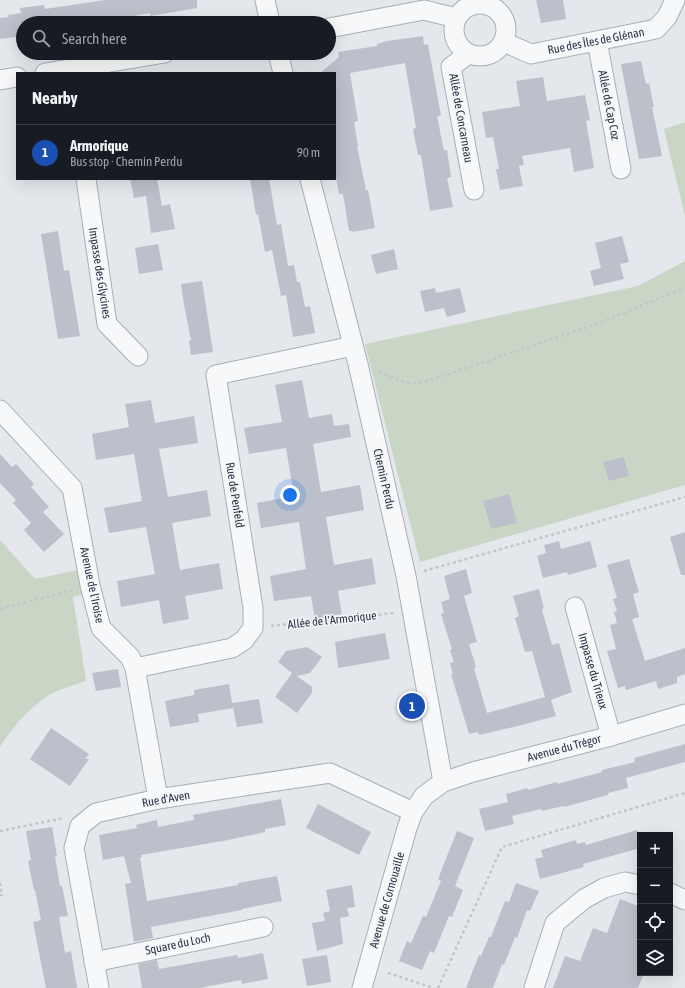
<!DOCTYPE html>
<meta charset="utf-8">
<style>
:root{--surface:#171b24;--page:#242831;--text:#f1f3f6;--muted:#9ea1a6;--line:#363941;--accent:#d93025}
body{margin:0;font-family:"Asap Condensed",sans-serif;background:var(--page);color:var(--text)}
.controls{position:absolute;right:12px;bottom:12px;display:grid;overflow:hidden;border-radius:0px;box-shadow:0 4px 16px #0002}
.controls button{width:36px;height:36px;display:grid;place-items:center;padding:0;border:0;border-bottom:1px solid var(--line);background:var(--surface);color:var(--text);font:20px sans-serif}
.you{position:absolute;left:290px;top:495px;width:14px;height:14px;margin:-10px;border:3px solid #fff;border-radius:50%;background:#1a73e8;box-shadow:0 0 0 6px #1a73e833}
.badge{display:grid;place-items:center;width:26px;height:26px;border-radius:50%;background:var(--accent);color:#fff;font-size:13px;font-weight:700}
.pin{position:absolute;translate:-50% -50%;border:2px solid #fff;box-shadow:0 1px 4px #0006}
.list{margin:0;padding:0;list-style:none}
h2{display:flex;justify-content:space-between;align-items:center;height:52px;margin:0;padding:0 16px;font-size:17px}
h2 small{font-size:13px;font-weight:400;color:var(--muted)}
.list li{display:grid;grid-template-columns:26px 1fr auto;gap:12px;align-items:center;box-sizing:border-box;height:56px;padding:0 16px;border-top:1px solid var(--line)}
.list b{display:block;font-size:15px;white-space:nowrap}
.list p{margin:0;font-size:13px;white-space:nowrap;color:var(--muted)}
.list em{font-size:13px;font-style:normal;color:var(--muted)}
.icon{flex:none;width:22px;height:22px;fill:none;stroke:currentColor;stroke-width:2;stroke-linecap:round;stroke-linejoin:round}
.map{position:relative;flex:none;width:685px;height:988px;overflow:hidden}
.search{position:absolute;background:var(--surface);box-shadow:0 4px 16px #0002;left:16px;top:16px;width:320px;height:44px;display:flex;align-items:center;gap:10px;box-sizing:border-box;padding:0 14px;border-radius:22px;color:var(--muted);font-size:15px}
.panel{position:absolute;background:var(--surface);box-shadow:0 4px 16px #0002;left:16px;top:72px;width:320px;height:108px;border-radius:0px}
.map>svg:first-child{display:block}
.green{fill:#c9d6c5}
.building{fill:#bbc0ca}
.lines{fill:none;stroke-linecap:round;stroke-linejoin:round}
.minor-casing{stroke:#a9aeb7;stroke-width:21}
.path{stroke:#c2c5cb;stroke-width:2.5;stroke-dasharray:3 3;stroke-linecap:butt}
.minor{stroke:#f7f8fa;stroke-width:19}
.labels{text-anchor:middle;stroke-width:3;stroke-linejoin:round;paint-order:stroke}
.street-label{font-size:12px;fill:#2b3445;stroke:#f4f6f9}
</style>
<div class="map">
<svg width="685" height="988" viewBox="0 0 685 988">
<rect width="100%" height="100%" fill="#e4e7ec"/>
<g class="green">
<path d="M685 122V216L664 129Z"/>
<path d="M685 261V485L420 562 365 344 638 286Z"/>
<path d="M0 540 35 579 83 569 86 594 73 597 86 681C72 686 55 690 43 699 26 712 11 729 0 747Z"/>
</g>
<g class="building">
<path d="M105 0H197V8L150 16V13L97 23H23V36L0 39V18L9 17 8 15 21 13 20 8 44 5 45 9Z"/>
<path d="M536 0H563L566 19 541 23Z"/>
<path d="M423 36 424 45 428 44 441 116H437L444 151 447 150 451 177 447 178 453 207 430 211 421 155H418L413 129 416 128 405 63 350 73 358 121 354 122 358 146H357L366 190H368L375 228 353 232 352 231H349L343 194H339L335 171V73H320L339 57 338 52 377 46V44L387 41Z"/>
<path d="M641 61 646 84 649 83 654 107H652L662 156 639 159 621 64Z"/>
<path d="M543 77 547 101 585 95 590 120 586 121 594 168 574 172 570 148 522 156 524 165 519 166 523 186 500 190 496 169H499L493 137 486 138 482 112 520 106 516 81Z"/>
<path d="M130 179H157L162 206 170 204 175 229 151 233 146 196 134 198Z"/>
<path d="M250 179H269L277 225 281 224 288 266 294 265 297 282H300L305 307 310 306 315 333 293 337 286 295 281 296 272 250 265 252 258 214 256 215Z"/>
<path d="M58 231 64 271 69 270 80 336 58 339 41 234Z"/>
<path d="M622 236 629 262 620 264 624 279 594 286 590 271 601 268 595 243Z"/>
<path d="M158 244 163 270 139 274 135 248Z"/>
<path d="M394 249 398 269 376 274 371 255Z"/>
<path d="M202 281 213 352 191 355 189 341 191 340 184 305 181 284Z"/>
<path d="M435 288 436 293 460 288 466 312 447 317 444 308 425 312 420 291Z"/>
<path d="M302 380 309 418 332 414 334 426 349 424 351 437 313 444 321 492 360 485 364 510 326 517 334 565 372 558 376 584 338 591 342 614 315 619 311 596 274 601 270 576 306 569 299 522 261 528 257 503 294 496 286 448 249 454 244 428 282 422 275 385Z"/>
<path d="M151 400 155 423 194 416 198 443 159 449 168 497 207 490 211 516 172 523 180 570 219 563 223 589 185 596 189 619 163 624 159 600 121 607 117 581 155 574 146 527 109 533 104 508 142 501 134 454 96 460 92 434 129 427 125 404Z"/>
<path d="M0 454 12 467 16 464 34 484 31 487 49 507 43 512 64 534 44 552 24 530 31 523 13 503 16 500 0 483Z"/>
<path d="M624 457 629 476 609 481 603 462Z"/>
<path d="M509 494 517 523 491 529 483 501Z"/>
<path d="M685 532V575H681L670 537Z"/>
<path d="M559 541 561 549 590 541 597 567 568 575 567 572 543 578 537 556 546 553 544 545Z"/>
<path d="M629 559 639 592 633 594 639 617 632 619 645 661 685 648V674L677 677V683L658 689 656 681 626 690 625 686 618 688 607 651 616 649 610 625 617 623 614 612 617 611 613 599 617 598 607 565Z"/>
<path d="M466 569 472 593 464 596 477 642 469 644 476 667 474 668 487 713 545 697 532 651 525 652 515 618 519 616 513 596 539 589 544 608 542 609V610L552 645 559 643 572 692 551 700 556 716 518 726 479 735 478 732 469 734 451 674H453L450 663 454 662 450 650 452 649 441 614 444 613 441 602 450 599 444 576Z"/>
<path d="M385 633 390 659 338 668 335 642Z"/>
<path d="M307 647 322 657 310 673 297 676 312 687V693L297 713 275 697 292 673 278 662 286 651Z"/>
<path d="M118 669 121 687 96 691 92 673Z"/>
<path d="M229 684 232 703 259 699 263 723 237 727 233 708 198 714 199 722 170 727 165 701 194 695V690Z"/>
<path d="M51 728 89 754 85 759H89L70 786 30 759Z"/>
<path d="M685 744V762L626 778 628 788 608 793V795L564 807 563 806 542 811 541 809 512 816 514 824 485 831 479 809 508 802 506 794 527 788 528 790 557 782V784L602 772V770L635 762 634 758Z"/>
<path d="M281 799 286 825 265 829V832L228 840 141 855 142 857 140 858 147 901 238 885V883L277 876 282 901 242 909V910L151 927 153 938 134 942 125 884 131 883 124 856 103 860 99 835 137 828 136 825 157 820 158 827 194 820 193 815Z"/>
<path d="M318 804 371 832 359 855 306 828Z"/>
<path d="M52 827 57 856 55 857 60 886H62L68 916 59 917 65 953 71 951 77 988H46L33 922 41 920 35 890H34L28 861 31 860 26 831Z"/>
<path d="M637 830 640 841V848L583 864 584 867 540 879 535 859 543 857 541 850 576 840 577 844 585 842 586 845Z"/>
<path d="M457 831 474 838 455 886 463 890 452 917 449 916 434 953 430 951 422 970 399 961 407 941 411 943 423 916 426 917 441 881 438 879Z"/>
<path d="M516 883 539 891 530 911 527 910 517 938 515 937 504 965 502 964 493 988H466L479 955 481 956 489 937H491L505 901 509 902Z"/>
<path d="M352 885 355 907 347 908 349 916 340 918 343 944 317 951 312 923 325 921 323 913 330 911 326 890Z"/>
<path d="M620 899 640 907V973H644L638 988H553L565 956 580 961 593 928 607 933Z"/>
<path d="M263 953 268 979 242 984 241 980 200 988H142L138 964 157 960 159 969 237 955 238 958Z"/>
<path d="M327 955 331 982 307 986 302 959Z"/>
</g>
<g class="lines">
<defs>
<g id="minor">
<path d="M265 0 270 23"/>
<circle cx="480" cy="30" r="26"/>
<path d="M329 28 424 10 456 18"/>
<path d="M597 41 621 169"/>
<path d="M504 42 531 54 656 29 667 17 675 0"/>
<path d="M278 53 283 73"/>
<path d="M468 54 451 67 474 190"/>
<path d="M45 73 165 53"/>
<path d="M0 80 17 77"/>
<path d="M86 179 107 324 138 356"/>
<path d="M310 179 358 364 406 576 443 782"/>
<path d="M0 410 72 488 90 585 101 628 130 657 135 668 158 799"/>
<path d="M575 607 611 736"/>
<path d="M135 668 232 648 244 640 253 628V608L216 375 353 346"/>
<path d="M670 893 685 900"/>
<path d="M94 962 263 927"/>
<path d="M99 988 74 848 80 826 96 813 158 799 330 773 413 812"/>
<path d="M362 988 407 828 413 812 424 796 443 782 473 772 611 736 685 714"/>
<path d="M534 988 555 923 584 899 604 888 625 882 640 885"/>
</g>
</defs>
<use href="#minor" class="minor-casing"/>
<g class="path">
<path d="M379 372 407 383H422L594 325 685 288"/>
<path d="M424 571 685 497"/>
<path d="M0 609 73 590"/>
<path d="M271 626 395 613"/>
<path d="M0 831 64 818"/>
<path d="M0 883 2 895H0"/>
<path d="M388 973 434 988"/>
<path d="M438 988 502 847 685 793"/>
</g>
<use href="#minor" class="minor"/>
</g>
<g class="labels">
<g class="street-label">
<text transform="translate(596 41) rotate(-11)" y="4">Rue des Îles de Glénan</text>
<text transform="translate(609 105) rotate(79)" y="4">Allée de Cap Coz</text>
<text transform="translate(461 118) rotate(80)" y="4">Allée de Concarneau</text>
<text transform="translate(100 273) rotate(81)" y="4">Impasse des Glycines</text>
<text transform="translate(384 479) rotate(77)" y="4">Chemin Perdu</text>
<text transform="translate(235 495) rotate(81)" y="4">Rue de Penfeld</text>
<text transform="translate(92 585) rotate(78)" y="4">Avenue de l'Iroise</text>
<text transform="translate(332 620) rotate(-6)" y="4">Allée de l'Armorique</text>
<text transform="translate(593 671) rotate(74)" y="4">Impasse du Trieux</text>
<text transform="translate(564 748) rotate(-15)" y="4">Avenue du Trégor</text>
<text transform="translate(166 799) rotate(-10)" y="4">Rue d'Aven</text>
<text transform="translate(387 900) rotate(-74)" y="4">Avenue de Cornouaille</text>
<text transform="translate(178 944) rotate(-12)" y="4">Square du Loch</text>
</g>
</g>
</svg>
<div class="controls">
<button>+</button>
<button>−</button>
<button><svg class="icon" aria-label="locate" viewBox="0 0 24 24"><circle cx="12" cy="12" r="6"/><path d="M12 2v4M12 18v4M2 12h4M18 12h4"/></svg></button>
<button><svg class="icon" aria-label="layers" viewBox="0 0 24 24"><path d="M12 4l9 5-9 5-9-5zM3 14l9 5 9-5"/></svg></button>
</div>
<div class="you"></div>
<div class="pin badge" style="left:412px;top:706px;background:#1a4fb4">1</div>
<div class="search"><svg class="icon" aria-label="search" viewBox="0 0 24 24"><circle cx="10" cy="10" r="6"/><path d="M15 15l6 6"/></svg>Search here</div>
<section class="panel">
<h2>Nearby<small></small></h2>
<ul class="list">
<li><span class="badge" style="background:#1a4fb4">1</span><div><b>Armorique</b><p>Bus stop · Chemin Perdu</p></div><em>90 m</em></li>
</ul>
</section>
</div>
